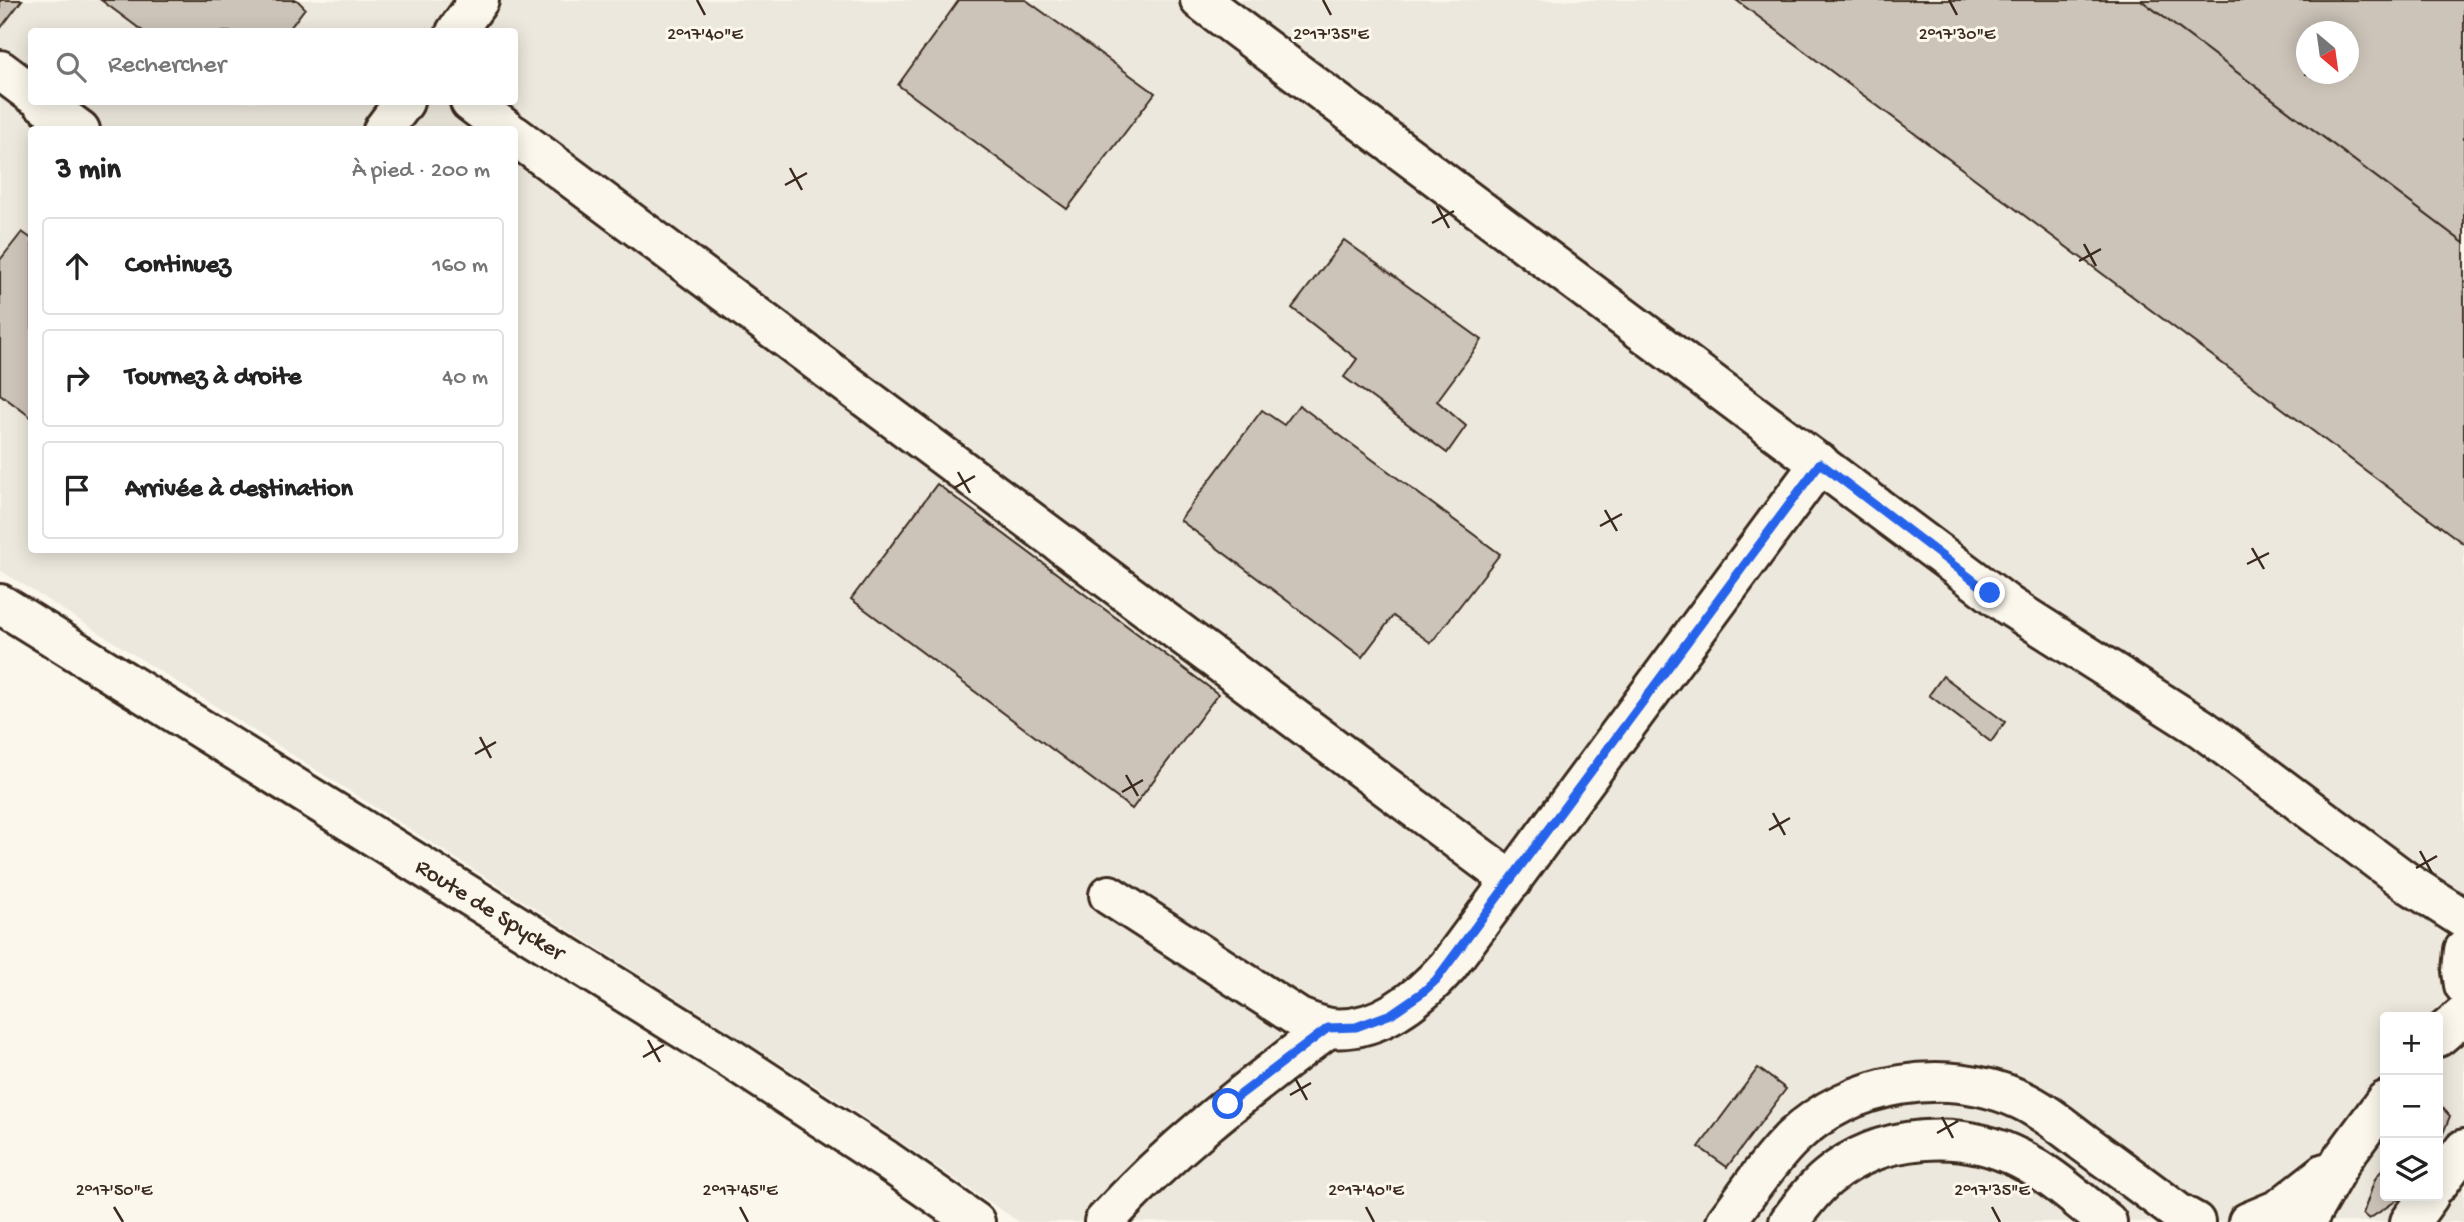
<!DOCTYPE html>
<html lang="fr">
<meta charset="utf-8">
<style>
:root{--surface:#fff;--page:#f6f6f6;--text:#222;--muted:#767676;--line:#e0e0e0}
body{margin:0;font-family:"Gochi Hand",sans-serif;background:var(--page);color:var(--text)}
.controls{position:absolute;right:21px;bottom:21px;display:grid;overflow:hidden;border-radius:7px;box-shadow:0 4px 18px #0003}
.controls button{width:63px;height:63px;display:grid;place-items:center;padding:0;border:0;border-bottom:2px solid var(--line);background:var(--surface);color:var(--text);font:35px sans-serif}
.compass{position:absolute;left:2296px;top:21px;width:63px;height:63px;border-radius:50%;background:var(--surface);box-shadow:0 4px 18px #0003;rotate:151deg}
.stop{position:absolute;width:21px;height:21px;margin:-16px;border:5px solid #2563eb;border-radius:50%;background:#fff}
.stop.end{background:#2563eb;border-color:#fff;box-shadow:0 2px 7px #0008}
.list{margin:0;padding:0;list-style:none}
h2{display:flex;justify-content:space-between;align-items:center;height:91px;margin:0;padding:0 28px;font-size:30px}
h2 small{font-size:23px;font-weight:400;color:var(--muted)}
.list li{display:grid;grid-template-columns:46px 1fr auto;gap:21px;align-items:center;box-sizing:border-box;height:98px;margin:0 14px 14px;padding:0 14px;border:2px solid var(--line);border-radius:7px}
.list b{display:block;font-size:26px;white-space:nowrap}
.list em{font-size:23px;font-style:normal;color:var(--muted)}
.icon{flex:none;width:38px;height:38px;fill:none;stroke:currentColor;stroke-width:2;stroke-linecap:round;stroke-linejoin:round}
.map{position:relative;flex:none;width:2464px;height:1222px;overflow:hidden}
.search{position:absolute;background:var(--surface);box-shadow:0 4px 18px #0003;left:28px;top:28px;width:490px;height:77px;display:flex;align-items:center;gap:18px;box-sizing:border-box;padding:0 24px;border-radius:7px;color:var(--muted);font-size:26px}
.panel{position:absolute;background:var(--surface);box-shadow:0 4px 18px #0003;left:28px;top:126px;width:490px;height:427px;border-radius:7px}
.map>svg:first-child{display:block}
.built{fill:#ede8dd;fill-rule:evenodd}
.building{fill:#ccc4b9;stroke:#3b2a1e;stroke-width:2;fill-rule:evenodd}
.lines{fill:none;stroke-linecap:round;stroke-linejoin:round}
.minor-casing{stroke:#3b2a1e;stroke-width:44}
.minor{stroke:#fbf7ec;stroke-width:38}
.route{stroke:#2563eb;stroke-width:9}
.ticks{fill:none;stroke:#3b2a1e;stroke-width:2.5}
.labels{text-anchor:middle;stroke-width:6;stroke-linejoin:round;paint-order:stroke}
.street-label{font-size:24px;fill:#3b2a1e;stroke:#fbf7ec}
.ticks-label{font-size:18px;text-anchor:middle;fill:#3b2a1e;stroke:#fbf7ec;stroke-width:6;stroke-linejoin:round;paint-order:stroke}
</style>
<div class="map">
<svg width="2464" height="1222" viewBox="0 0 2464 1222">
<rect width="100%" height="100%" fill="#fbf7ec"/>
<filter id="ink" filterUnits="userSpaceOnUse"><feTurbulence type="fractalNoise" baseFrequency=".0143" numOctaves="2"/><feDisplacementMap in="SourceGraphic" scale="14" xChannelSelector="R" yChannelSelector="G"/><feConvolveMatrix kernelMatrix="1 2 1 2 8 2 1 2 1" color-interpolation-filters="sRGB"/></filter>
<g filter="url(#ink)">
<path class="built" d="M0 0H2464V1222H1019L835 1098 0 570ZM32 32H514V102H32ZM2306 32H2348V74H2306ZM32 130H514V550H32ZM2385 1017H2438V1196H2385Z"/>
<g class="building">
<path d="M0 0H22L0 29Z"/>
<path d="M101 0H297L305 8 287 32H144Z"/>
<path d="M959 0H1026L1155 93 1067 209 898 85Z"/>
<path d="M1736 0H2141L2464 243V544Z"/>
<path d="M2141 0H2464V243ZM2306 32H2348V74H2306Z"/>
<path d="M22 232 32 239V418L0 394V260Z"/>
<path d="M1344 240 1482 340 1437 401 1466 426 1447 453 1344 377 1357 359 1292 308Z"/>
<path d="M1299 405 1500 554 1431 643 1393 616 1362 657 1180 520 1262 410 1284 425Z"/>
<path d="M937 484 1218 694 1132 809 851 599Z"/>
<path d="M1943 676 2005 722 1991 742 1929 695Z"/>
<path d="M1758 1068 1786 1089 1727 1167 1699 1147Z"/>
<path d="M2440 1105 2450 1116 2438 1146V1107Z"/>
<path d="M2385 1166V1196H2403L2369 1219 2363 1214 2375 1179Z"/>
</g>
<g class="lines">
<defs>
<g id="minor">
<path d="M1200 0 2009 606 2201 728 2408 883 2464 919"/>
<path d="M456 32 479 0"/>
<path d="M0 70 32 94"/>
<path d="M42 102 80 130"/>
<path d="M470 102 507 130"/>
<path d="M383 130 404 102"/>
<path d="M514 135 1512 881"/>
<path d="M0 604 730 1058 886 1160 975 1222"/>
<path d="M1109 895 1299 1018C1309 1022 1320 1026 1330 1028 1377 1033 1419 999 1448 966L1820 463"/>
<path d="M2464 950 2462 971 2464 985"/>
<path d="M2438 1037 2464 1015"/>
<path d="M2438 1184 2464 1149"/>
<path d="M1104 1222C1173 1146 1247 1090 1328 1028"/>
<path d="M1726 1222C1747 1194 1767 1163 1792 1138 1852 1081 1946 1066 2021 1100 2043 1110 2063 1127 2083 1142 2114 1165 2146 1188 2177 1212L2195 1222"/>
<path d="M1789 1222C1801 1206 1812 1190 1828 1177 1880 1134 1961 1128 2020 1159 2052 1175 2079 1201 2107 1222"/>
<path d="M2248 1222 2279 1209 2325 1173"/>
<path d="M2306 1222 2343 1158 2385 1101"/>
<path d="M2410 1222 2429 1196"/>
</g>
</defs>
<use href="#minor" class="minor-casing"/>
<use href="#minor" class="minor"/>
</g>
</g>
<g class="lines" filter="url(#ink)">
<path class="route" d="M1228 1104 1328 1028 1356 1027 1391 1014 1423 992 1436 980 1820 463 1990 593"/>
</g>
<path class="ticks" d="M697 0 705 15M1323 0 1331 15M1949 0 1957 15M790 168 802 190M785 185 807 173M1437 206 1449 228M1432 223 1454 211M2084 244 2096 266M2079 261 2101 249M958 472 970 493M954 488 975 476M1605 510 1617 531M1600 526 1622 514M2252 548 2264 569M2247 564 2269 553M480 737 491 758M475 754 496 742M1126 775 1138 796M1122 792 1143 780M1773 813 1785 835M1769 830 1790 818M2420 851 2432 873M2416 868 2437 856M648 1040 660 1062M643 1057 664 1045M1295 1078 1307 1100M1290 1095 1311 1083M1942 1117 1953 1138M1937 1133 1958 1121M114 1207 123 1222M740 1207 748 1222M1366 1207 1374 1222M1992 1207 2000 1222"/>
<g class="labels">
<g class="street-label">
<text transform="translate(491 908) rotate(32)" y="8">Route de Spycker</text>
</g>
</g>
<g class="ticks-label">
<text x="705" y="39">2°17'40"E</text>
<text x="1331" y="39">2°17'35"E</text>
<text x="1957" y="39">2°17'30"E</text>
<text x="114" y="1195">2°17'50"E</text>
<text x="740" y="1195">2°17'45"E</text>
<text x="1366" y="1195">2°17'40"E</text>
<text x="1992" y="1195">2°17'35"E</text>
</g>
</svg>
<div class="controls">
<button>+</button>
<button>−</button>
<button><svg class="icon" aria-label="layers" viewBox="0 0 24 24"><path d="M12 4l9 5-9 5-9-5zM3 14l9 5 9-5"/></svg></button>
</div>
<svg class="compass" viewBox="-18 -18 36 36"><path d="M0-13l5 13h-10z" fill="#e53935"/><path d="M0 13l5-13h-10z" fill="#767676"/></svg>
<div class="stop" style="left:1228px;top:1104px"></div>
<div class="stop end" style="left:1990px;top:593px"></div>
<div class="search"><svg class="icon" aria-label="search" viewBox="0 0 24 24"><circle cx="10" cy="10" r="6"/><path d="M15 15l6 6"/></svg>Rechercher</div>
<section class="panel">
<h2>3 min<small>À pied · 200 m</small></h2>
<ul class="list">
<li><svg class="icon" aria-label="ahead" viewBox="0 0 24 24"><path d="M12 20V5M6 11l6-6 6 6"/></svg><div><b>Continuez</b></div><em>160 m</em></li>
<li><svg class="icon" aria-label="right" viewBox="0 0 24 24"><path d="M7 20v-9h11M14 6l5 5-5 5"/></svg><div><b>Tournez à droite</b></div><em>40 m</em></li>
<li><svg class="icon" aria-label="arrive" viewBox="0 0 24 24"><path d="M6 21V4h12l-3 4 3 4H6"/></svg><div><b>Arrivée à destination</b></div></li>
</ul>
</section>
</div>
